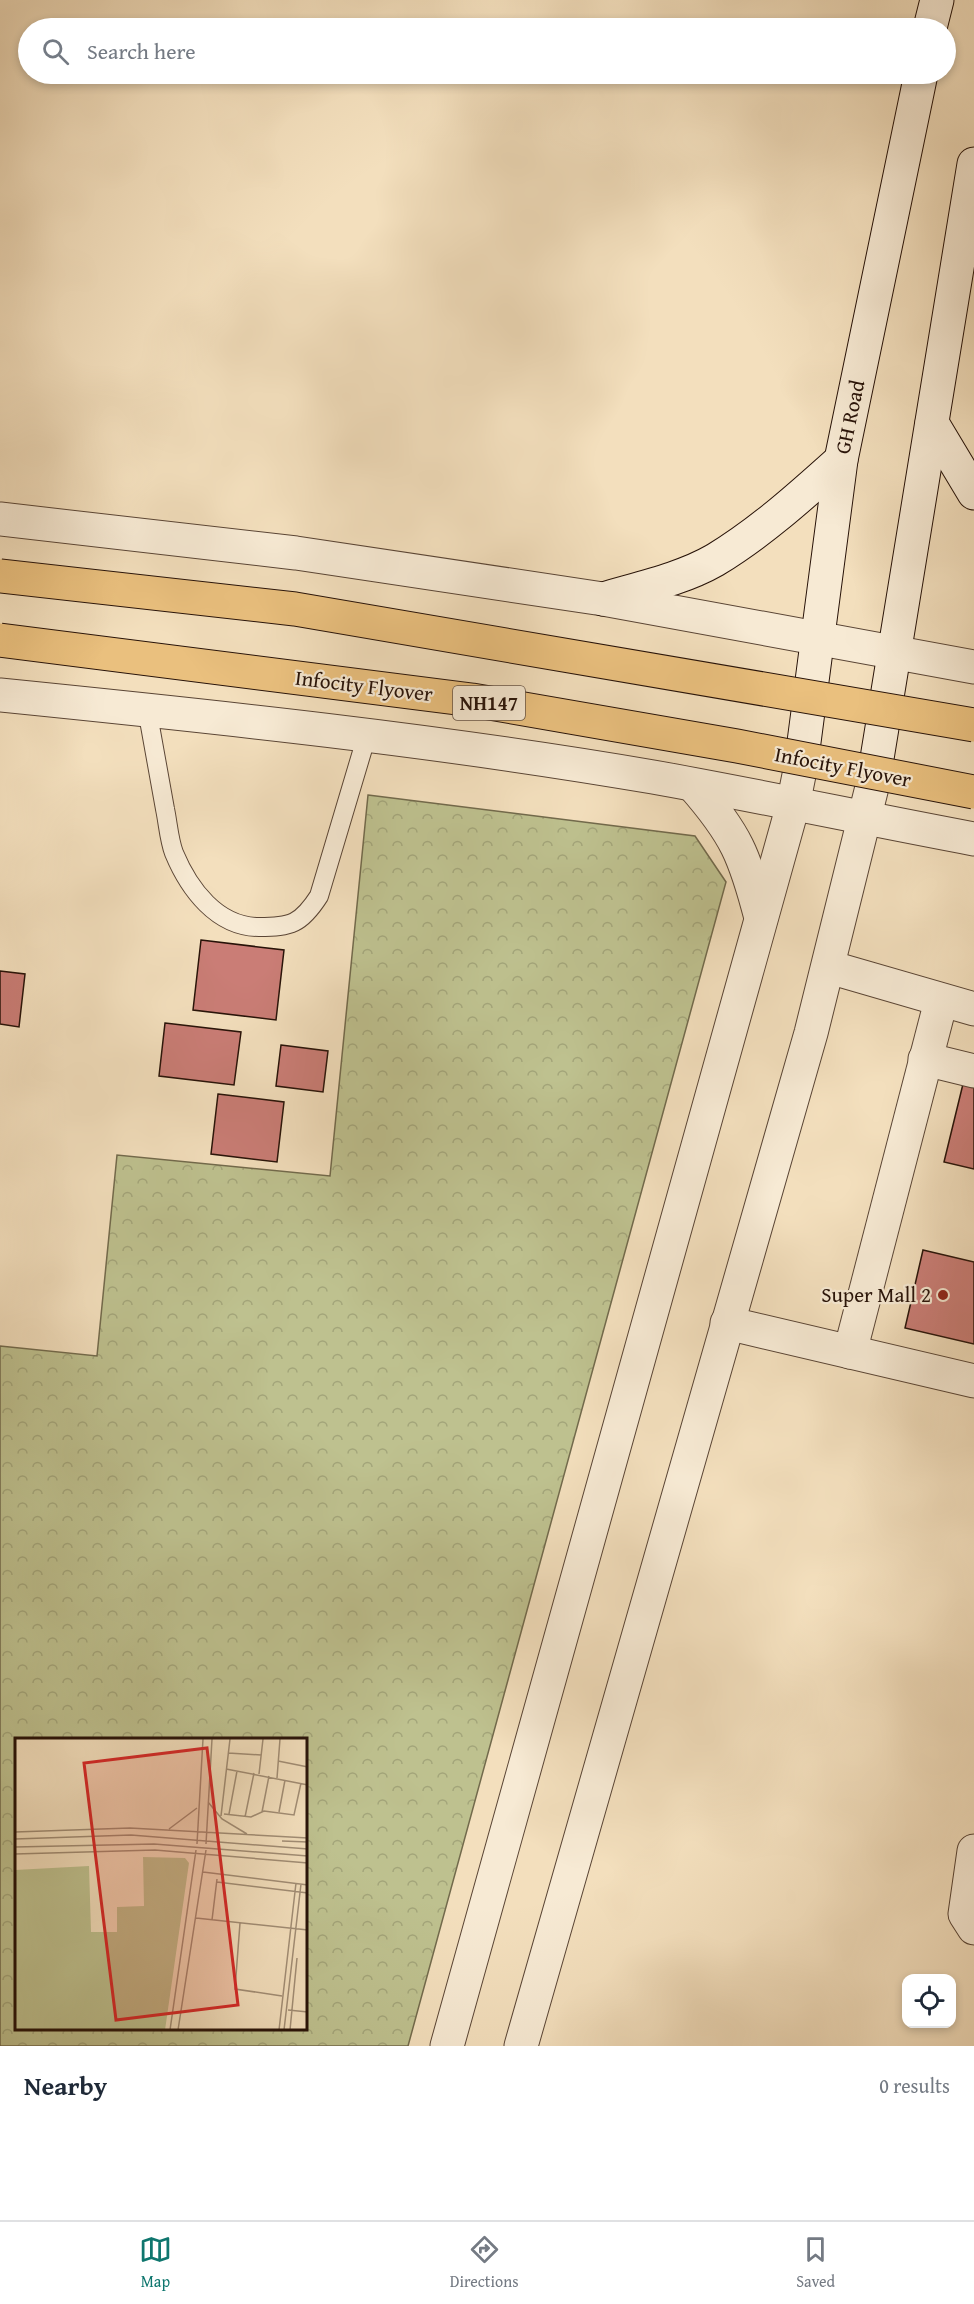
<!DOCTYPE html>
<style>
:root{--surface:#fff;--page:#f2f2f3;--text:#1f2937;--muted:#747a83;--line:#e0e1e3;--accent:#0f766e}
body{margin:0;font-family:"Gentium Book Plus",serif;background:var(--page);color:var(--text)}
.controls{position:absolute;right:18px;bottom:18px;display:grid;overflow:hidden;border-radius:12px;box-shadow:0 3px 9px #0003}
.controls button{width:54px;height:54px;display:grid;place-items:center;padding:0;border:0;border-bottom:2px solid var(--line);background:var(--surface);color:var(--text);font:30px sans-serif}
.list{margin:0;padding:0;list-style:none}
h2{display:flex;justify-content:space-between;align-items:center;height:78px;margin:0;padding:0 24px;font-size:26px}
h2 small{font-size:20px;font-weight:400;color:var(--muted)}
.icon{flex:none;width:33px;height:33px;fill:none;stroke:currentColor;stroke-width:2;stroke-linecap:round;stroke-linejoin:round}
.map{position:relative;flex:none;width:974px;height:2046px;overflow:hidden}
.search{position:absolute;background:var(--surface);box-shadow:0 3px 9px #0003;left:18px;right:18px;top:18px;height:66px;display:flex;align-items:center;gap:15px;box-sizing:border-box;padding:0 21px;border-radius:33px;color:var(--muted);font-size:22px}
.sheet{height:174px;background:var(--surface)}
nav{display:flex;justify-content:space-around;align-items:center;box-sizing:border-box;height:84px;border-top:2px solid var(--line);background:var(--surface);font-size:16px;color:var(--muted)}
nav a{display:grid;justify-items:center;gap:3px}
nav .on{color:var(--accent)}
.map>svg:first-child{display:block}
.forest{fill:url(#forest-crowns);stroke:#726a4c;stroke-width:1.5;fill-rule:evenodd}
.building{fill:#ca7d76;stroke:#271208;stroke-width:1.5}
.lines{fill:none;stroke-linecap:round;stroke-linejoin:round}
.service-casing{stroke:#5a4535;stroke-width:20}
.minor-casing{stroke:#5a4535;stroke-width:35}
.tertiary-casing{stroke:#5a4535;stroke-width:35}
.secondary-casing{stroke:#271208;stroke-width:35}
.service{stroke:#f7ead4;stroke-width:18}
.minor{stroke:#f7ead4;stroke-width:33}
.tertiary{stroke:#f7ead4;stroke-width:33}
.secondary{stroke:#f7ead4;stroke-width:33}
.trunk-bridge-casing{stroke:#271208;stroke-width:35;stroke-linecap:butt}
.trunk-bridge{stroke:#eac07e;stroke-width:33}
.poi-dot{fill:#8f2418;stroke:#f7ead4;stroke-width:2}
.labels{text-anchor:middle;stroke-width:4.5;stroke-linejoin:round;paint-order:stroke}
.shield{fill:#f7ead4;stroke:#655345;stroke-width:1.5}
.shield-label{font-size:20px;font-weight:bold;fill:#271208}
.street-label{font-size:21px;fill:#271208;stroke:#f7ead4}
.poi-label{font-size:21px;fill:#271208;stroke:#f7ead4;text-anchor:end}
.inset-road{fill:none;stroke:#a18d75;stroke-width:1.5}
.view{fill:#d62828;fill-opacity:0.15;stroke:#d62828;stroke-width:3}
.inset-edge{fill:none;stroke:#271208;stroke-width:3}
</style>
<div class="map">
<svg width="974" height="2046" viewBox="0 0 974 2046">
<defs>
<pattern id="forest-crowns" width="20" height="18" patternUnits="userSpaceOnUse" patternTransform="scale(1.5)"><rect width="20" height="18" fill="#bec18f"/><path d="M2 6a3 3 0 1 1 6 0M12 15a3 3 0 1 1 6 0" fill="none" stroke="#a3a57a"/></pattern>
</defs>
<rect width="100%" height="100%" fill="#f3dfbd"/>
<filter id="stains"><feTurbulence type="fractalNoise" baseFrequency=".00333" numOctaves="4"/><feColorMatrix values="0 0 0 0 .2 0 0 0 0 .09 0 0 0 0 .02 0 0 0 .5 -.17"/></filter>
<radialGradient id="worn" r=".72"><stop offset=".6" stop-color="#630" stop-opacity="0"/><stop offset="1" stop-color="#630" stop-opacity=".3"/></radialGradient>
<path class="forest" d="M368 795 695 836 726 882 408 2046H0V1346L97 1356 117 1155 330 1176ZM16 1740H306V2030H16Z"/>
<g class="building">
<path d="M201 940 284 950 276 1020 193 1010Z"/>
<path d="M0 971 25 974 19 1027 0 1024Z"/>
<path d="M165 1023 241 1032 234 1085 159 1076Z"/>
<path d="M281 1045 328 1051 323 1092 276 1086Z"/>
<path d="M963 1084 974 1087V1169L944 1162Z"/>
<path d="M218 1094 284 1102 277 1162 211 1154Z"/>
<path d="M923 1250 974 1262V1344L905 1328Z"/>
</g>
<g class="lines">
<defs>
<path id="service" d="M147 709C153 743 159 776 165 809 168 823 169 840 174 853 189 889 217 927 259 927 291 927 301 924 319 896L367 735"/>
<g id="minor">
<path d="M829 967 974 1009"/>
<path d="M925 1059 974 1071"/>
<path d="M727 1323 974 1381"/>
<path d="M850 1352 941 1001"/>
<path d="M974 1851 965 1914 974 1928"/>
</g>
<g id="tertiary">
<path d="M0 519 296 553 603 599 974 667"/>
<path d="M0 695C218 717 437 740 653 777 760 796 867 819 974 839"/>
<path d="M693 785C736 834 745 856 761 918"/>
<path d="M447 2046 793 805 801 765"/>
<path d="M521 2046 811 1033 873 783"/>
</g>
<g id="secondary">
<path d="M930 28 937 0"/>
<path d="M932 423 974 493"/>
<path d="M603 599C640 588 682 579 715 560 761 532 801 496 841 460"/>
<path d="M801 765 841 460 921 74"/>
<path d="M873 783 974 164"/>
</g>
</defs>
<use href="#service" class="service-casing"/>
<use href="#minor" class="minor-casing"/>
<use href="#tertiary" class="tertiary-casing"/>
<use href="#secondary" class="secondary-casing"/>
<use href="#service" class="service"/>
<use href="#minor" class="minor"/>
<use href="#tertiary" class="tertiary"/>
<use href="#secondary" class="secondary"/>
<defs>
<g id="trunk-bridge">
<path d="M0 576 295 609 974 725"/>
<path d="M0 640 472 700 737 746 974 792"/>
</g>
</defs>
<use href="#trunk-bridge" class="trunk-bridge-casing"/>
<use href="#trunk-bridge" class="trunk-bridge"/>
</g>
<circle class="poi-dot" cx="943" cy="1295" r="6"/>
<g class="labels">
<rect class="shield" x="453" y="686" width="72" height="34" rx="4.5"/>
<g class="shield-label">
<text x="489" y="710">NH147</text>
</g>
<g class="street-label">
<text transform="translate(850 417) rotate(-78)" y="7">GH Road</text>
<text transform="translate(364 686) rotate(7)" y="7">Infocity Flyover</text>
<text transform="translate(843 767) rotate(11)" y="7">Infocity Flyover</text>
</g>
<g class="poi-label">
<text x="931" y="1302">Super Mall 2</text>
</g>
</g>
<g transform="translate(15 1738)">
<rect width="292" height="292" fill="#f3dfbd"/>
<path d="M128 119 170 120 174 125 150 292H0V132L74 128 76 194H102V169L129 168Z" fill="#bec18f"/>
<path class="inset-road" d="M213 15 246 17M263 23 293 29M211 31 293 47M244 36 248 1M262 40 265 1M193 64 207 81 232 96M247 74 254 38M264 74 270 42M209 76 236 79 249 73 279 77 286 45M214 76 222 33M206 78 215 1M230 79 239 35M154 91 182 70M0 94 115 90 293 100M0 101 116 97 293 111M267 103 293 104M182 106 188 1M191 106 197 1M0 109 139 106 293 118M0 116 140 112 293 125M188 134 293 147M202 144 293 155M181 180 293 192M197 182 202 141M225 185 220 251 267 258M273 272 293 274M155 292 181 112M163 292 191 112M264 292 281 145M269 292 286 146M275 292 282 220"/>
<path class="view" d="M192 10 223 267 101 282 69 25Z"/>
<rect width="292" height="292" class="inset-edge"/>
</g>
<rect width="100%" height="100%" filter="url(#stains)"/>
<rect width="100%" height="100%" fill="url(#worn)"/>
</svg>
<div class="controls">
<button><svg class="icon" aria-label="locate" viewBox="0 0 24 24"><circle cx="12" cy="12" r="6"/><path d="M12 2v4M12 18v4M2 12h4M18 12h4"/></svg></button>
</div>
<div class="search"><svg class="icon" aria-label="search" viewBox="0 0 24 24"><circle cx="10" cy="10" r="6"/><path d="M15 15l6 6"/></svg>Search here</div>
</div>
<section class="sheet">
<h2>Nearby<small>0 results</small></h2>
<ul class="list">
</ul>
</section>
<nav>
<a class="on"><svg class="icon" aria-label="map" viewBox="0 0 24 24"><path d="M3 6l6-2 6 2 6-2v14l-6 2-6-2-6 2zM9 4v14M15 6v14"/></svg>Map</a>
<a><svg class="icon" aria-label="directions" viewBox="0 0 24 24"><path d="M12 3l9 9-9 9-9-9zM9 14v-3h6M13 9l2 2-2 2"/></svg>Directions</a>
<a><svg class="icon" aria-label="saved" viewBox="0 0 24 24"><path d="M7 4h10v16l-5-4-5 4z"/></svg>Saved</a>
</nav>
